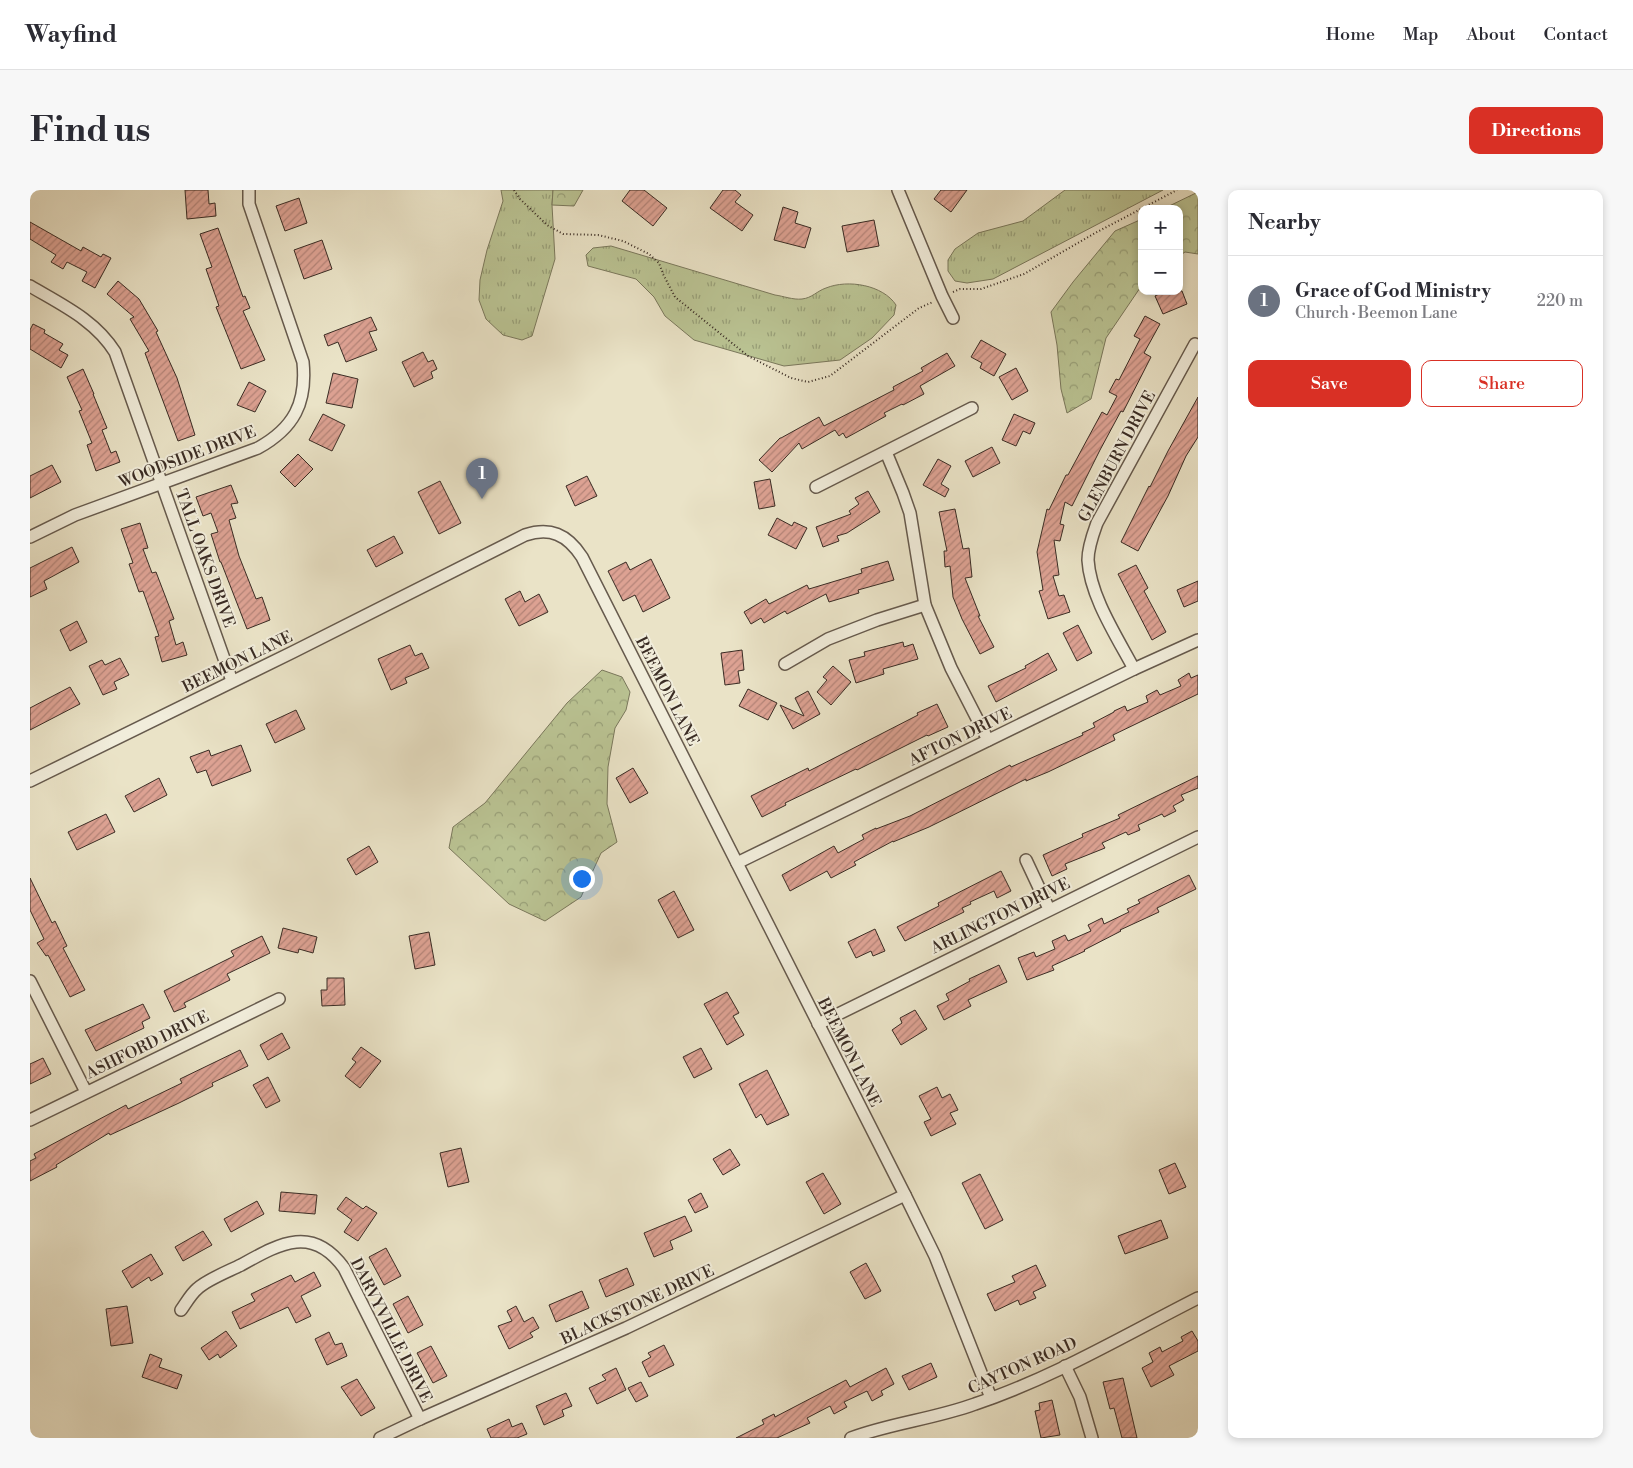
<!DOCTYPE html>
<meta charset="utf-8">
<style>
:root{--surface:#fff;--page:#f7f7f7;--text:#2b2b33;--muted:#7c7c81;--line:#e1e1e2;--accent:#d93025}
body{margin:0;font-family:"Libre Bodoni",serif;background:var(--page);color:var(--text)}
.controls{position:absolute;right:15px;top:15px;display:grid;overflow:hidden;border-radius:10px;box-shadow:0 2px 8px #0003}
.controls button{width:45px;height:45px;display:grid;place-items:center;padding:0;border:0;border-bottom:1px solid var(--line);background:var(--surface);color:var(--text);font:25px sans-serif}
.you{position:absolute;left:551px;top:688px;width:18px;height:18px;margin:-12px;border:4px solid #fff;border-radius:50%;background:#1a73e8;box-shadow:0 0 0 8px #1a73e833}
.badge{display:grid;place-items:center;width:32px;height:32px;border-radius:50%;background:var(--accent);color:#fff;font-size:16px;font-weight:700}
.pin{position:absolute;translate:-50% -41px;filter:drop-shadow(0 1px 2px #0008)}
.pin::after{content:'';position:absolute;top:26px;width:18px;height:15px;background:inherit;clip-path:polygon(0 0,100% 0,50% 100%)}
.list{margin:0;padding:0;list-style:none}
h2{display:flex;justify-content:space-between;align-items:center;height:65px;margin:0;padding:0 20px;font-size:21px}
h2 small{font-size:16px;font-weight:400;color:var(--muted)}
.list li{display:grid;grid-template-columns:32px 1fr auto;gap:15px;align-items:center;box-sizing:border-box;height:90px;padding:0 20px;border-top:1px solid var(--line)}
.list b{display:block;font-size:19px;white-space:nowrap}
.list p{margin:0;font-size:16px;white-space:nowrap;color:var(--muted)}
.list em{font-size:16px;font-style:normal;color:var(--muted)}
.actions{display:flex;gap:10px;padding:15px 20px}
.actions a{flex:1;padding:11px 0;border:1px solid var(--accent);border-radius:10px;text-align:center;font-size:18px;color:var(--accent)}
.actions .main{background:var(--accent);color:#fff}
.map{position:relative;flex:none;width:1168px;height:1248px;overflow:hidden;border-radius:10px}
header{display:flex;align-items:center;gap:30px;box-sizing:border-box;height:70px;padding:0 25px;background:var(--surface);border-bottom:1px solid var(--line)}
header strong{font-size:24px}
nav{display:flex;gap:28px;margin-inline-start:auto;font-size:18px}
.intro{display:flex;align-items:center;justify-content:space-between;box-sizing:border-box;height:120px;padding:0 30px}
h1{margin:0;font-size:35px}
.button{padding:12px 22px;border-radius:10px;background:var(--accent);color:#fff;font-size:18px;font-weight:700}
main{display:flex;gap:30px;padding:0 30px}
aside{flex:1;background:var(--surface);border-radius:10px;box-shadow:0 2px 8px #0003}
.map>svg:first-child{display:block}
.grass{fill:url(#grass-tufts);stroke:#7a785c}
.forest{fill:url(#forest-crowns);stroke:#7a785c}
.building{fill:url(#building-hatch);stroke:#3a2c24}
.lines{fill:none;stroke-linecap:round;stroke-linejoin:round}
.minor-casing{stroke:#665a4d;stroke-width:14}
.path{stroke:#3a2c24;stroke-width:2;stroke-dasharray:1 2.5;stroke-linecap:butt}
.minor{stroke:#f1eddb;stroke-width:11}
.labels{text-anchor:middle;stroke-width:4;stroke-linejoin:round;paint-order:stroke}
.street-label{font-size:16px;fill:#3a2c24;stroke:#f1eddb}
</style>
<header>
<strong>Wayfind</strong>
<nav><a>Home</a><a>Map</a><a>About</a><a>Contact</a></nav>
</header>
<div class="intro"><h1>Find us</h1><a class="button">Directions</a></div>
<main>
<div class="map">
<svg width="1168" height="1248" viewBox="0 0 1168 1248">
<defs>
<pattern id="grass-tufts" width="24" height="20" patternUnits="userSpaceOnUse" patternTransform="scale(1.25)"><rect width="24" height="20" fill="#bac393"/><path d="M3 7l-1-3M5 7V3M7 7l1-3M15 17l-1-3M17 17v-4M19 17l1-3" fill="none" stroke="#989f78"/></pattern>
<pattern id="forest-crowns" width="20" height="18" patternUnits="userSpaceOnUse" patternTransform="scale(1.25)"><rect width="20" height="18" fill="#bac393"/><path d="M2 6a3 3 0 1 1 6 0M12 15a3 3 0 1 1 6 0" fill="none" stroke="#989f78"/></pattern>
<pattern id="building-hatch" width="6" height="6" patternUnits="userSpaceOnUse" patternTransform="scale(1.25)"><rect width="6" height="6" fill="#dda293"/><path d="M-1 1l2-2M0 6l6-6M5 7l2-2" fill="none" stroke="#b48478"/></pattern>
</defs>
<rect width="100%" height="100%" fill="#eae3c7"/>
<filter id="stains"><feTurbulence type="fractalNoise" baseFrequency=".004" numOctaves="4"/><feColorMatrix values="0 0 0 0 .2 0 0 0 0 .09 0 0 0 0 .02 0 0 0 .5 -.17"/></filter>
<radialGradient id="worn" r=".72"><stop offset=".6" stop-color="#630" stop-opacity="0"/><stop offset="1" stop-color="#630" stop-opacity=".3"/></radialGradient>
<g class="grass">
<path d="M471 0H523L522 15 525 69 502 146 492 150 473 145 456 129 449 110 450 90 457 60 473 11Z"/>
<path d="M1035 0H1133L963 89 937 93 925 91 918 81V70L925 59 948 43 993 31Z"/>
<path d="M581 56 745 105C753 106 763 110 772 109 782 108 787 101 796 98 818 89 853 95 866 115L864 125 842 148 810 170 754 176 664 150 635 126 624 107 606 89 558 76 556 65 563 58Z"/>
</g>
<g class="forest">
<path d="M523 0H553L544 16 522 15Z"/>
<path d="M1168 2V64L1155 62 1149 66V19H1133Z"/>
<path d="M1112 29V95L1076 148 1061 209 1037 223 1031 199 1027 155 1021 122 1043 92 1085 41Z"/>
<path d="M572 480 592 487 600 502 596 520 585 538 578 577 577 614 587 652 571 663 551 707 515 731 479 714 419 658 423 637 455 613 537 513Z"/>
</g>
<g class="building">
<path d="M155 0H178L179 14 185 13 186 26 157 29Z"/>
<path d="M600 0H614L637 18 623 36 592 11Z"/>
<path d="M693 0H705L711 5 705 12 723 25 712 41 680 18Z"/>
<path d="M911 0H937L921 22 904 9Z"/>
<path d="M269 8 277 33 255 41 246 16Z"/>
<path d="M753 17 768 22 765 33 781 38 775 58 744 50Z"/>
<path d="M844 30 849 56 817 62 812 36Z"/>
<path d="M0 32 51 61 53 57 71 67 73 64 81 68 65 98 52 91 57 82 37 72 33 79 21 72 26 65 0 49Z"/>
<path d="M188 38 213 107 215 106 220 118 213 121 235 170 211 179 186 117 189 116 176 79 182 77 170 44Z"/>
<path d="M292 50 302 79 274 89 264 60Z"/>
<path d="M88 91 109 109 128 141 126 142 147 188 165 245 148 251 115 163 119 161 100 129 104 127 77 104Z"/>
<path d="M1135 101H1152L1157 114 1133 124 1125 106Z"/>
<path d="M1115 126 1130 134 1114 163 1121 167 1093 222 1091 221 1070 260 1042 316 1035 312 1030 334 1034 335 1030 351 1024 350 1029 385 1023 386 1029 406 1034 405 1040 422 1018 429 1009 401 1013 400 1007 362 1017 319 1019 320 1036 285H1038L1072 222 1077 225 1087 206 1079 202 1086 189 1089 190 1110 149 1104 146Z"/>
<path d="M341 127 347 140 339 142 347 160 316 172 308 152 298 156 294 145Z"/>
<path d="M3 134 15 140 14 143 33 154 29 160 38 165 31 178 0 159V140Z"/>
<path d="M951 150 976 164 964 186 950 178 952 173 941 167Z"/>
<path d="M393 162 398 172 403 170 407 179 401 182 403 188 384 197 372 172Z"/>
<path d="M917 163 925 176 890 196 894 204 873 215 872 214 854 223 856 226 816 248 813 243 809 246 805 240 772 259 769 253 742 282 729 270 750 248H751L789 227 794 236 864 200 863 197 893 181 891 178Z"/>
<path d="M986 178 998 201 982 210 969 187Z"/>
<path d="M53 179 64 204H63L77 238 72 240 81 263 86 261 90 272 66 281 57 255 62 253 49 221 52 220 37 187Z"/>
<path d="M303 183 328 189 322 218 296 213Z"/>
<path d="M219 192 236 201 225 222 207 215Z"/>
<path d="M1168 207V247L1156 266 1138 306 1108 361 1091 352 1119 296 1120 297 1138 261Z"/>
<path d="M293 224 315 235 302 261 279 250Z"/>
<path d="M984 224 1005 233 1000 244 993 241 986 256 972 250Z"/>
<path d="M962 257 970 273 943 287 935 271Z"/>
<path d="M268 264 283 279 265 297 250 282Z"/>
<path d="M908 269 921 276 911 294 919 299 915 307 893 295Z"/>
<path d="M22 275 31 292 0 308V286Z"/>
<path d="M557 286 567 306 545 316 536 296Z"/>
<path d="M740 289 745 316 729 319 724 292Z"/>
<path d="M410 291 431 333 409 344 388 302Z"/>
<path d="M201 295 208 313 201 314 206 328 199 330 209 366 226 409 232 407 240 430 217 439 191 372H190L181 344 188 342 181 323 173 326 166 307Z"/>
<path d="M838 301 850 322 817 343 807 346 809 351 793 357 786 337 821 324 819 321 829 314 825 308Z"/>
<path d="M925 319 933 359 939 358 942 387 935 388 950 426H948L964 457 950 464 932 429 923 407 920 376 915 377 914 361H917L909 322Z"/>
<path d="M747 328 762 336 764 332 777 338 766 359 738 345Z"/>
<path d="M110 333 118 358 113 359 122 383 126 382 144 429 139 431 146 455 153 452 157 465 132 472 125 447 129 446 113 401 109 402 99 374 103 373 91 339Z"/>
<path d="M364 346 373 363 346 377 337 360Z"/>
<path d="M42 357 49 372 14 391 17 399 0 407V378Z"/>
<path d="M621 369 640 408 613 422 605 405 593 411 578 381 596 372 600 380Z"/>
<path d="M858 371 864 390 828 400 829 403 799 412 796 404 757 424 755 421 734 433 731 428 721 434 714 422 736 409 739 414 777 395 779 399 832 383 831 379Z"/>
<path d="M1106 375 1118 398 1114 401 1136 442 1122 450 1088 384Z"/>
<path d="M1168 391V411L1154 417 1147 400Z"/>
<path d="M490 401 495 412 509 404 518 422 489 436 475 409Z"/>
<path d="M47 431 57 452 40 461 30 440Z"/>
<path d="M1048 435 1062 463 1047 471 1033 443Z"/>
<path d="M873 452 874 457 883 454 888 469 853 479 854 484 826 493 819 470 835 466 834 462Z"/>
<path d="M380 455 385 466 392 463 399 478 375 488 377 493 361 500 348 469Z"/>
<path d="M712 460 714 480 708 481 710 493 695 495 691 463Z"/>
<path d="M1018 463 1027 480 966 512 958 496 996 478 995 476Z"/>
<path d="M90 468 99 485 84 492 87 499 73 505 59 476 72 470 75 475Z"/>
<path d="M803 476 821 492 801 515 787 502 797 490 793 487Z"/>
<path d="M1159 483 1161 488 1168 485V504L1083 545 1085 550 1018 582 996 591V589L899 637 863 652V651L824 672 826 675 801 688 797 681 760 701 752 685 804 656 808 663 834 649 832 645 846 638V639L880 626 980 575 981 577 1053 545 1052 543 1065 537 1063 533 1084 522V521L1095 516 1097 521 1118 512 1116 506 1127 500 1130 505 1151 496 1148 490Z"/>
<path d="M40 497 50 514 0 540V518Z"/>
<path d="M718 499 747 513 738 530 709 516Z"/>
<path d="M778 501 790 524 763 539 750 515 774 526 765 508Z"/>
<path d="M907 514 918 537 898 546 897 545 827 580 826 579 755 613 756 615 732 627 721 606 778 578 779 581 888 525 887 523Z"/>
<path d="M266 520 275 539 245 553 236 534Z"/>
<path d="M211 555 221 581 182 596 176 580 167 583 160 567 179 560 181 566Z"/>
<path d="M603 578 618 603 600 613 586 588Z"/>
<path d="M1168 586V598L1151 605 1154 610 1143 616 1146 621 1134 627 1132 624 1108 635 1110 640 1098 645 1096 642 1072 653 1075 658 1035 674 1037 679 1022 686 1013 665 1053 647 1052 644 1090 628 1088 625Z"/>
<path d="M129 588 137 605 104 622 95 606Z"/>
<path d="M76 624 85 642 47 660 38 642Z"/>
<path d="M339 656 348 672 326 685 317 669Z"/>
<path d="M971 681 981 701 967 708 964 701 940 712 941 714 932 718 934 722 875 751 867 737 909 716 908 713Z"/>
<path d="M1159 685 1166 699 1127 718 1129 722 1090 740 1091 741 1054 760 1055 761 1022 776 1024 780 997 790 988 768 1004 762 1006 767 1025 759 1022 751 1035 745 1038 751 1061 741 1058 735 1072 728 1074 734 1099 722 1097 719 1110 713 1108 710Z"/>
<path d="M0 688 22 733 25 731 37 756 33 758 55 800 40 807 18 765 16 766 7 753 14 749 0 720Z"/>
<path d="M644 701 664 740 648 748 628 710Z"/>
<path d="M253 738 287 747 283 763 269 759 268 763 248 758Z"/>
<path d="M845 739 855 761 843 766 841 761 826 768 818 752Z"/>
<path d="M399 742 405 775 385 779 379 746Z"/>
<path d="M232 746 240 763 197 784 200 790 154 813 156 817 144 822 134 801 204 766 201 761Z"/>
<path d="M969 775 977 792 938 810 941 816 914 830 907 816 919 810 916 804 940 791 939 789Z"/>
<path d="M297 788H314L315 815 292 816 291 800H297Z"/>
<path d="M697 802 709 823 703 826 714 845 697 855 674 814Z"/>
<path d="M113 814 120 828 112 832 114 838 66 861 55 840Z"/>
<path d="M885 820 897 839 871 855 862 840 872 833 870 828Z"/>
<path d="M252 843 260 858 238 870 230 855Z"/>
<path d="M331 857 351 871 330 898 315 886 326 872 322 869Z"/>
<path d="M671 858 682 879 664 888 653 867Z"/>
<path d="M210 860 218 876 182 893 183 896 149 913 80 945 79 943 26 975 27 977 0 991V971L6 968 4 964 96 915 98 919 152 893 150 889Z"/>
<path d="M13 868 21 884 0 894V874Z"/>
<path d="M737 880 759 925 737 935 731 924 726 928 709 894Z"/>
<path d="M238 887 250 911 236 918 223 895Z"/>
<path d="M907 897 912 908 920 904 928 920 920 923 926 934 901 946 894 932 901 929 889 906Z"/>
<path d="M431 958 439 992 418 997 410 963Z"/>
<path d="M700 959 710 975 693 985 683 969Z"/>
<path d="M1145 973 1156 997 1139 1004 1129 980Z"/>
<path d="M793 983 811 1014 794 1024 776 992Z"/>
<path d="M950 984 973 1030 955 1039 932 993Z"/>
<path d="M251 1002 287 1005 285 1024 249 1021Z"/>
<path d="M671 1003 678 1017 665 1023 658 1010Z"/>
<path d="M316 1007 333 1019 336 1016 347 1023 328 1051 314 1042 322 1030 307 1019Z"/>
<path d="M227 1011 234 1024 201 1042 194 1029Z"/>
<path d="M655 1026 662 1041 640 1051 643 1059 624 1067 614 1043Z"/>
<path d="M1131 1030 1138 1048 1095 1064 1088 1046Z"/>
<path d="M173 1041 182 1055 153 1071 145 1057Z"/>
<path d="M356 1058 371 1086 354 1095 339 1067Z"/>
<path d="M121 1064 133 1084 121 1091 119 1087 102 1098 92 1081Z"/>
<path d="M836 1073 851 1101 835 1109 820 1082Z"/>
<path d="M1006 1075 1016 1096 1003 1102 1006 1108 990 1115 988 1110 965 1121 957 1104 985 1092 982 1086Z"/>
<path d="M597 1078 604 1095 576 1107 569 1090Z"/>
<path d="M284 1082 291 1096 271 1106 281 1126 266 1133 258 1117 210 1139 202 1122 225 1111 221 1104 261 1085 265 1092Z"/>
<path d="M552 1101 559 1118 526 1132 519 1115Z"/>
<path d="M378 1106 393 1135 378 1143 363 1114Z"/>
<path d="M97 1116 103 1153 81 1156 76 1119Z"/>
<path d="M486 1116 494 1132 503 1127 509 1138 500 1143 503 1147 479 1159 468 1136 482 1131 477 1121Z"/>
<path d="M196 1141 207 1156 190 1168 188 1164 179 1170 171 1158Z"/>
<path d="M1162 1141 1168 1151V1161L1139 1176 1144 1185 1121 1197 1112 1178 1123 1172 1119 1163 1130 1157 1132 1162 1153 1151 1151 1147Z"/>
<path d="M299 1142 305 1155 312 1153 317 1166 297 1175 285 1149Z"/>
<path d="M634 1155 644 1175 619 1187 612 1172 621 1167 618 1163Z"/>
<path d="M401 1156 417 1186 403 1193 387 1163Z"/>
<path d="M120 1164 132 1169 129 1177 152 1185 147 1199 112 1187Z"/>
<path d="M901 1173 907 1187 879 1200 872 1186Z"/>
<path d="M586 1178 596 1200 567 1214 559 1198 576 1190 572 1185Z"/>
<path d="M856 1178 864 1194 851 1201 853 1205 842 1211 837 1201 814 1212 817 1217 804 1224 800 1216 777 1228 780 1233 747 1248H706L734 1234 732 1230 744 1224 745 1227 816 1190 820 1197Z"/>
<path d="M1093 1188 1107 1248H1092L1084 1218 1080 1219 1073 1192Z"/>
<path d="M327 1189 345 1218 331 1226 311 1197Z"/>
<path d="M611 1192 618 1206 606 1212 598 1198Z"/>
<path d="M536 1203 542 1216 532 1220 534 1226 514 1235 506 1216Z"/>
<path d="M1022 1210 1030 1245 1011 1248 1005 1221 1010 1220 1009 1213Z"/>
<path d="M479 1229 482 1237 492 1233 497 1244 487 1248H461L457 1239Z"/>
</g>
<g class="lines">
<defs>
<g id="minor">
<path d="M868 0 912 106 923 128"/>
<path d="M0 96C32 115 65 130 85 162L202 491"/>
<path d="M856 262 873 303 880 323 895 415 921 478 958 550"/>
<path d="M786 297 942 218"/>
<path d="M0 347 45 325 228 258C264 238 277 213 273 172L219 14V0"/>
<path d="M755 474 798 449 847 430 895 415"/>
<path d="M1104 479C1087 447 1060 406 1058 370 1058 357 1063 344 1067 333L1165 154"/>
<path d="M0 591 263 462 495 345C520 337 537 344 552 367L875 1005 905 1066 961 1208"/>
<path d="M996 670 1019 719"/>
<path d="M707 673 1104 479 1168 450"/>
<path d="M0 791 56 902"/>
<path d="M788 834 1168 647"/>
<path d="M0 930 249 809"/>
<path d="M151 1120C156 1113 161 1104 167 1099 176 1090 199 1081 211 1075 249 1054 282 1034 314 1078L390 1229"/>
<path d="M1035 1176 1050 1207 1062 1248"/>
<path d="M350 1248 390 1229 596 1138 875 1005"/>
<path d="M821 1248C861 1233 904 1229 945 1214 1023 1188 1095 1145 1168 1108"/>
</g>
</defs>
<use href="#minor" class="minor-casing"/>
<g class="path">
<path d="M484 0 490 9 517 35 533 44 568 45 593 51 619 64 629 73 633 84 645 107 718 166 761 188 778 192 800 186 889 118 903 112"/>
<path d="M923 102 930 99H951L994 84 1067 42 1147 0"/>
</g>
<use href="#minor" class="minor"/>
</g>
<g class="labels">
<g class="street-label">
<text transform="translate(157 266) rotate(-21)" y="6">WOODSIDE DRIVE</text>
<text transform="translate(1086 266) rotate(-62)" y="6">GLENBURN DRIVE</text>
<text transform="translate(176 368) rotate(70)" y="6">TALL OAKS DRIVE</text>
<text transform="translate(207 471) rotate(-26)" y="6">BEEMON LANE</text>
<text transform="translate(638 501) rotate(63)" y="6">BEEMON LANE</text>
<text transform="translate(930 546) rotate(-26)" y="6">AFTON DRIVE</text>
<text transform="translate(970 725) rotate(-26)" y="6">ARLINGTON DRIVE</text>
<text transform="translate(117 854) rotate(-26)" y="6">ASHFORD DRIVE</text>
<text transform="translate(820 862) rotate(63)" y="6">BEEMON LANE</text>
<text transform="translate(607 1114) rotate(-25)" y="6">BLACKSTONE DRIVE</text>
<text transform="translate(362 1140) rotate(63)" y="6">DARVYVILLE DRIVE</text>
<text transform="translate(992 1175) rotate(-24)" y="6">CAYTON ROAD</text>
</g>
</g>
<rect width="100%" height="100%" filter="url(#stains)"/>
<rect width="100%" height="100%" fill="url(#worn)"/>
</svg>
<div class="controls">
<button>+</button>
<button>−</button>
</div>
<div class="you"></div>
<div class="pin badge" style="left:452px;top:309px;background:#6b7280">1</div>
</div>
<aside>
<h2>Nearby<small></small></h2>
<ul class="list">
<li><span class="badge" style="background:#6b7280">1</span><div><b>Grace of God Ministry</b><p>Church · Beemon Lane</p></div><em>220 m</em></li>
</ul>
<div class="actions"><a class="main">Save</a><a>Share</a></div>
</aside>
</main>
